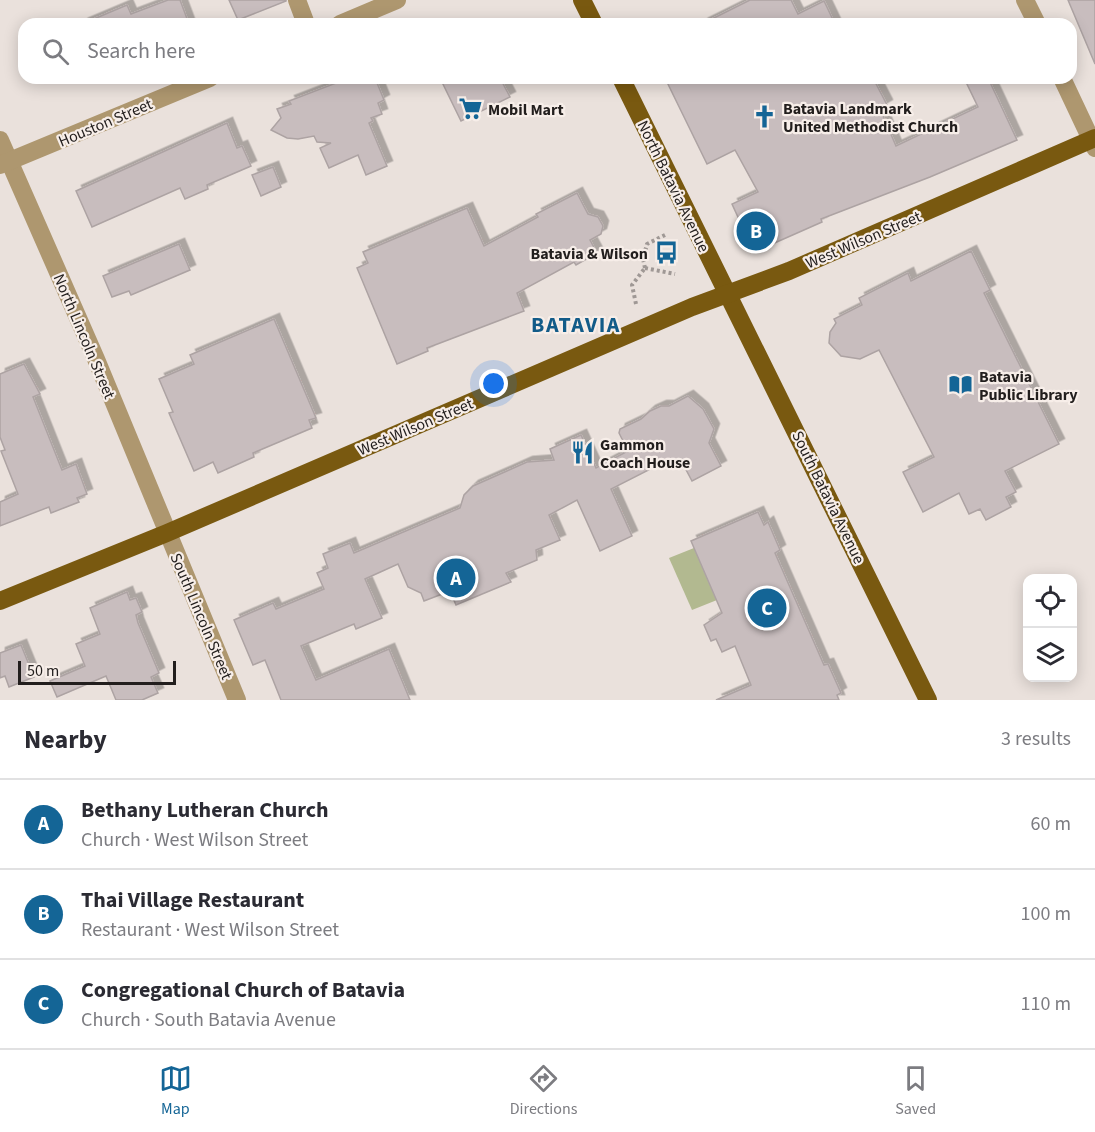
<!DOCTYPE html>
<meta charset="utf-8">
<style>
:root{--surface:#fff;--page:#f2f2f3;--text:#2b2b33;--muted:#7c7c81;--line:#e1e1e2;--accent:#146596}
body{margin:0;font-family:"Source Sans 3",sans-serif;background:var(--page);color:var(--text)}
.controls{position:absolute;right:18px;bottom:18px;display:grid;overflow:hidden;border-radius:12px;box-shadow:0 3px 15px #0003}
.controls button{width:54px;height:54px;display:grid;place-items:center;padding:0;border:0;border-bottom:2px solid var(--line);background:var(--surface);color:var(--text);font:30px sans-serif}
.scale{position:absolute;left:18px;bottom:15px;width:158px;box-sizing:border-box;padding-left:6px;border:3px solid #221e1d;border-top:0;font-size:16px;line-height:21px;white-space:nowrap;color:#221e1d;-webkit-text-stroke:4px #f7eee9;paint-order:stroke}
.you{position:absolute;left:494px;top:384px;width:21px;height:21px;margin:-15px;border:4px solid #fff;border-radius:50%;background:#1a73e8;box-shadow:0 0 0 9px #1a73e833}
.badge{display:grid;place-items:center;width:39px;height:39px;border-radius:50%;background:var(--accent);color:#fff;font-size:20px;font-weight:700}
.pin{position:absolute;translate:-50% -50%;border:3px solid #fff;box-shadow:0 2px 6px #0006}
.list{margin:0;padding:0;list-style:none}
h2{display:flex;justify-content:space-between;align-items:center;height:78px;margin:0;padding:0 24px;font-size:26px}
h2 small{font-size:20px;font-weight:400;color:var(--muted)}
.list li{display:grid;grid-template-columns:39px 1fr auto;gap:18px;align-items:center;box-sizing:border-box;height:90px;padding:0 24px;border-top:2px solid var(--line)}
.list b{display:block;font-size:22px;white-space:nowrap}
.list p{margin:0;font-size:20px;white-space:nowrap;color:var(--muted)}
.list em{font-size:20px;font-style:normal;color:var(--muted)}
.icon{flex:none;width:33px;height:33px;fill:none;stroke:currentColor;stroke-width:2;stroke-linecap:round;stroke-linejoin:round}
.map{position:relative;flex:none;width:1095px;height:700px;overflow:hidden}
.search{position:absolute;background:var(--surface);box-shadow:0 3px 15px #0003;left:18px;right:18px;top:18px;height:66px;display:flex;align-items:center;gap:15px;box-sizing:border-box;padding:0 21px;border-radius:18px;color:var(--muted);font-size:22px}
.sheet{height:348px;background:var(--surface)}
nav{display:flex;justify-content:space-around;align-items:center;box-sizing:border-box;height:84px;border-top:2px solid var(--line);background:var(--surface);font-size:16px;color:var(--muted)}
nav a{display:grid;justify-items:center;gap:3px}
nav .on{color:var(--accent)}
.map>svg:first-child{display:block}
.green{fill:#b2b990}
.building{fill:#c8bdbe;stroke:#ada3a3;stroke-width:1.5;filter:url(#shadow)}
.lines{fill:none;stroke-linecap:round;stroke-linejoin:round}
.path{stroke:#9f9895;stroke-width:4;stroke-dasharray:3 3;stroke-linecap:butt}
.minor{stroke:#ae976f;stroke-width:18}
.major{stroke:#795910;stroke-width:18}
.labels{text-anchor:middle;stroke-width:4.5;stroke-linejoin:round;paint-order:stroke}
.poi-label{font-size:16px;font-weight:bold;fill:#221e1d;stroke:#f7eee9;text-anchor:start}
.street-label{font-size:16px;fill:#221e1d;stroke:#f7eee9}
.district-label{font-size:22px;font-weight:bold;letter-spacing:1.5px;fill:#125b88;stroke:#f7eee9}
</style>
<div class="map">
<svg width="1095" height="700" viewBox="0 0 1095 700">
<defs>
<filter id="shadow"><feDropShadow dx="5.5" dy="-5.5" stdDeviation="0" flood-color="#0004"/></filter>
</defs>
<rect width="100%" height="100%" fill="#eae1dc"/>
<path class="green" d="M694 548 717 600 692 610 669 558Z"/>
<g class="building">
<path d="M168 0H180L189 24H82L127 5 131 14Z"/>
<path d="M229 0H286V1L238 20Z"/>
<path d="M750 0H791L798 14 824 1 835 24H702Z"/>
<path d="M1068 0H1095V64Z"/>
<path d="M349 78H375L384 100 378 103 382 114 371 118 373 121 369 123 387 166 366 175 358 155 329 168 320 148 331 143 317 142 314 136 298 139 287 138 271 130 281 118 277 109 291 104 289 101Z"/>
<path d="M440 78H500L510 97 461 121Z"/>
<path d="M665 78H873L887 105 880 109 896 146 978 107 964 78H988L1017 140 930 177 821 219 822 222 754 252 732 204 758 192 735 150 707 164Z"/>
<path d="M227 123 237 148 242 146 251 166 207 185 208 189 185 199 180 188 92 227 76 191Z"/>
<path d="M273 167 281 187 261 196 252 175Z"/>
<path d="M577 193 588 214 598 217 603 226 601 234 590 240 597 253 576 265 574 262 517 293 524 311 427 348 428 351 397 364 357 268 368 263 363 252 467 208 484 246 538 217 536 214Z"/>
<path d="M179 244 190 270 131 295 129 291 112 297 103 276Z"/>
<path d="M971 251 990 290 984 293 1059 444 1005 471 1016 492 1006 497 1011 507 986 520 980 509 969 514 959 493 923 512 903 472 934 457 879 350 860 359 841 356 829 343 830 332 836 323 834 319 862 305 859 298 908 273 911 281Z"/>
<path d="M274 319 316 418 309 420 312 428 253 453 254 457 218 473 213 462 194 471 169 413 173 412 159 379 194 364 190 355Z"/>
<path d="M24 364 40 394 33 397 62 470 76 464 87 494 77 498 79 502 51 513 49 507 0 526V502L18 494 1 451 5 450 0 437V374Z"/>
<path d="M688 396 703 409 714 429 709 443 721 466 692 481 684 466 666 461 611 489 632 536 600 551 577 500 549 515 560 540 536 550 537 560 506 573 511 582 456 605 450 591 424 601 421 593 408 587 398 564 365 579 382 618 356 629 354 624 301 646 316 680 389 649 410 700H281L265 660 253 665 234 620 273 603 276 609 324 589 317 573 328 568 323 554 350 543 354 553 460 508 464 495 473 486 527 462 554 460 550 449 581 435 596 468 628 451 619 433 620 429 641 419 650 411 661 406H669Z"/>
<path d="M758 512 764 525 768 522 780 550 775 553 824 665 828 664 841 693 837 695 839 700H716L751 685 735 646 722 652 716 639 711 641 704 625 722 613 691 541Z"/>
<path d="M127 592 130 600 136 598 142 612 136 615 138 623 159 673 151 677 158 693 142 700H116L106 676 57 697 50 681 85 666 76 644 100 634 90 608Z"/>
<path d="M21 645 34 677 9 687 5 676 0 678V653Z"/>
</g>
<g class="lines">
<g class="path">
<path d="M645 268 643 259 647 244 665 235"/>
<path d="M645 268 675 274"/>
<path d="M636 304 632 285 645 268"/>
</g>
<g class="minor">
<path d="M297 0 306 24"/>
<path d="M1025 0 1037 24"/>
<path d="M340 24 397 0"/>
<path d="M1062 78 1095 148"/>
<path d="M0 140 96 359 237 700"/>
<path d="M0 165 210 78"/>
</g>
<g class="major">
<path d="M582 0 594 24"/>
<path d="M621 78 928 700"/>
<path d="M0 601 167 533 692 307 789 271 1095 138"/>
</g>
</g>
<defs>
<symbol id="supermarket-bare" viewBox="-9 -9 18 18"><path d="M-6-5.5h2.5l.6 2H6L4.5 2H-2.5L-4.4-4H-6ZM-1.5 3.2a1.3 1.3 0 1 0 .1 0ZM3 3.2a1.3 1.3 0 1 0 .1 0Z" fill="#146596" stroke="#f7eee9" stroke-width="2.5" paint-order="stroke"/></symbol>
<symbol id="church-bare" viewBox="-9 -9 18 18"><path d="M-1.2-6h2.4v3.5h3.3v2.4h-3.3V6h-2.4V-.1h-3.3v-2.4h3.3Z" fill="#146596" stroke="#f7eee9" stroke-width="2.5" paint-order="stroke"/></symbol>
<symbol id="bus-bare" viewBox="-9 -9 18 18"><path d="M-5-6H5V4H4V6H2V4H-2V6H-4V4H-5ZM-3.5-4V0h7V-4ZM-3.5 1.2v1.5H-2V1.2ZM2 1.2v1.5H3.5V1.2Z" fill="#146596" stroke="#f7eee9" stroke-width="2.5" paint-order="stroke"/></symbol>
<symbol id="library-bare" viewBox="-9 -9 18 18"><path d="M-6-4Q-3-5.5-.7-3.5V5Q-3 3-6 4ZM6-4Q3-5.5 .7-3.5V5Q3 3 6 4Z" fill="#146596" stroke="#f7eee9" stroke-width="2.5" paint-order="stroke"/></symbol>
<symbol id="restaurant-bare" viewBox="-9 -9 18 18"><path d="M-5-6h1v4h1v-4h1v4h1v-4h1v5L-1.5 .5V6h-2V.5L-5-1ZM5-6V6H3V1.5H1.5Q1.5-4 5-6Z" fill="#146596" stroke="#f7eee9" stroke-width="2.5" paint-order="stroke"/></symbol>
</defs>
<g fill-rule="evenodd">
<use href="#supermarket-bare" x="454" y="92" width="33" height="33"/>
<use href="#church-bare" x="748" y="100" width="33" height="33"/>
<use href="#bus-bare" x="650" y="236" width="33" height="33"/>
<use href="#library-bare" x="944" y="368" width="33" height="33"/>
<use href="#restaurant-bare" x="566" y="436" width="33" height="33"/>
</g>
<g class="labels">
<g class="poi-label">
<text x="783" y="114">Batavia Landmark<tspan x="783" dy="18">United Methodist Church</tspan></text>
<text x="488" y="115">Mobil Mart</text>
<text x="648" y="259" text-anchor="end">Batavia &amp; Wilson</text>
<text x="979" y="382">Batavia<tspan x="979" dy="18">Public Library</tspan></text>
<text x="600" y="450">Gammon<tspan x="600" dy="18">Coach House</tspan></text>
</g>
<g class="street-label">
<text transform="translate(105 122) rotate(-23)" y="6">Houston Street</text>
<text transform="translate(674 186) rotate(64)" y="6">North Batavia Avenue</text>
<text transform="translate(863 239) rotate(-23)" y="6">West Wilson Street</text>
<text transform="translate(85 336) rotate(67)" y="6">North Lincoln Street</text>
<text transform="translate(415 426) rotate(-23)" y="6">West Wilson Street</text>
<text transform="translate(829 497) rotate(64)" y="6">South Batavia Avenue</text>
<text transform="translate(202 616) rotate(67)" y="6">South Lincoln Street</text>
</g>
<g class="district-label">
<text x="576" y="332">BATAVIA</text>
</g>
</g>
</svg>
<div class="controls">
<button><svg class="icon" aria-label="locate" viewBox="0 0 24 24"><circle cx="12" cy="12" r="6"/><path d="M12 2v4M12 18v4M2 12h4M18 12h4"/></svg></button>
<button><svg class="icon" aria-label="layers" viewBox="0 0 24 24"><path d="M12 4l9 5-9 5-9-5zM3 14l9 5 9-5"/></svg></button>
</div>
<div class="scale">50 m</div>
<div class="you"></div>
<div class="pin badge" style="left:456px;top:578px">A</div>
<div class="pin badge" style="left:756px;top:231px">B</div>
<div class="pin badge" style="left:767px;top:608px">C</div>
<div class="search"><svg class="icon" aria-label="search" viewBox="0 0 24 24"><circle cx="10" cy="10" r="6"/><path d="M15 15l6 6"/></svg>Search here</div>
</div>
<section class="sheet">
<h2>Nearby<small>3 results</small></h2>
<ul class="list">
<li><span class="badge">A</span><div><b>Bethany Lutheran Church</b><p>Church · West Wilson Street</p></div><em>60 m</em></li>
<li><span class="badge">B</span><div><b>Thai Village Restaurant</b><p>Restaurant · West Wilson Street</p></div><em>100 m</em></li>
<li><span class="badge">C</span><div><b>Congregational Church of Batavia</b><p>Church · South Batavia Avenue</p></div><em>110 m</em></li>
</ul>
</section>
<nav>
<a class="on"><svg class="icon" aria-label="map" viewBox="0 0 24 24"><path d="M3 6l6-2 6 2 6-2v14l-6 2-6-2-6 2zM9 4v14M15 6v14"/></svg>Map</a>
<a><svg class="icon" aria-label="directions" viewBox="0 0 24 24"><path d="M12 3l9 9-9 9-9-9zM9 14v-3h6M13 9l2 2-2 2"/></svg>Directions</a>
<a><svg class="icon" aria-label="saved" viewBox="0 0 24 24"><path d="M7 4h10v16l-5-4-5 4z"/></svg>Saved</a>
</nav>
